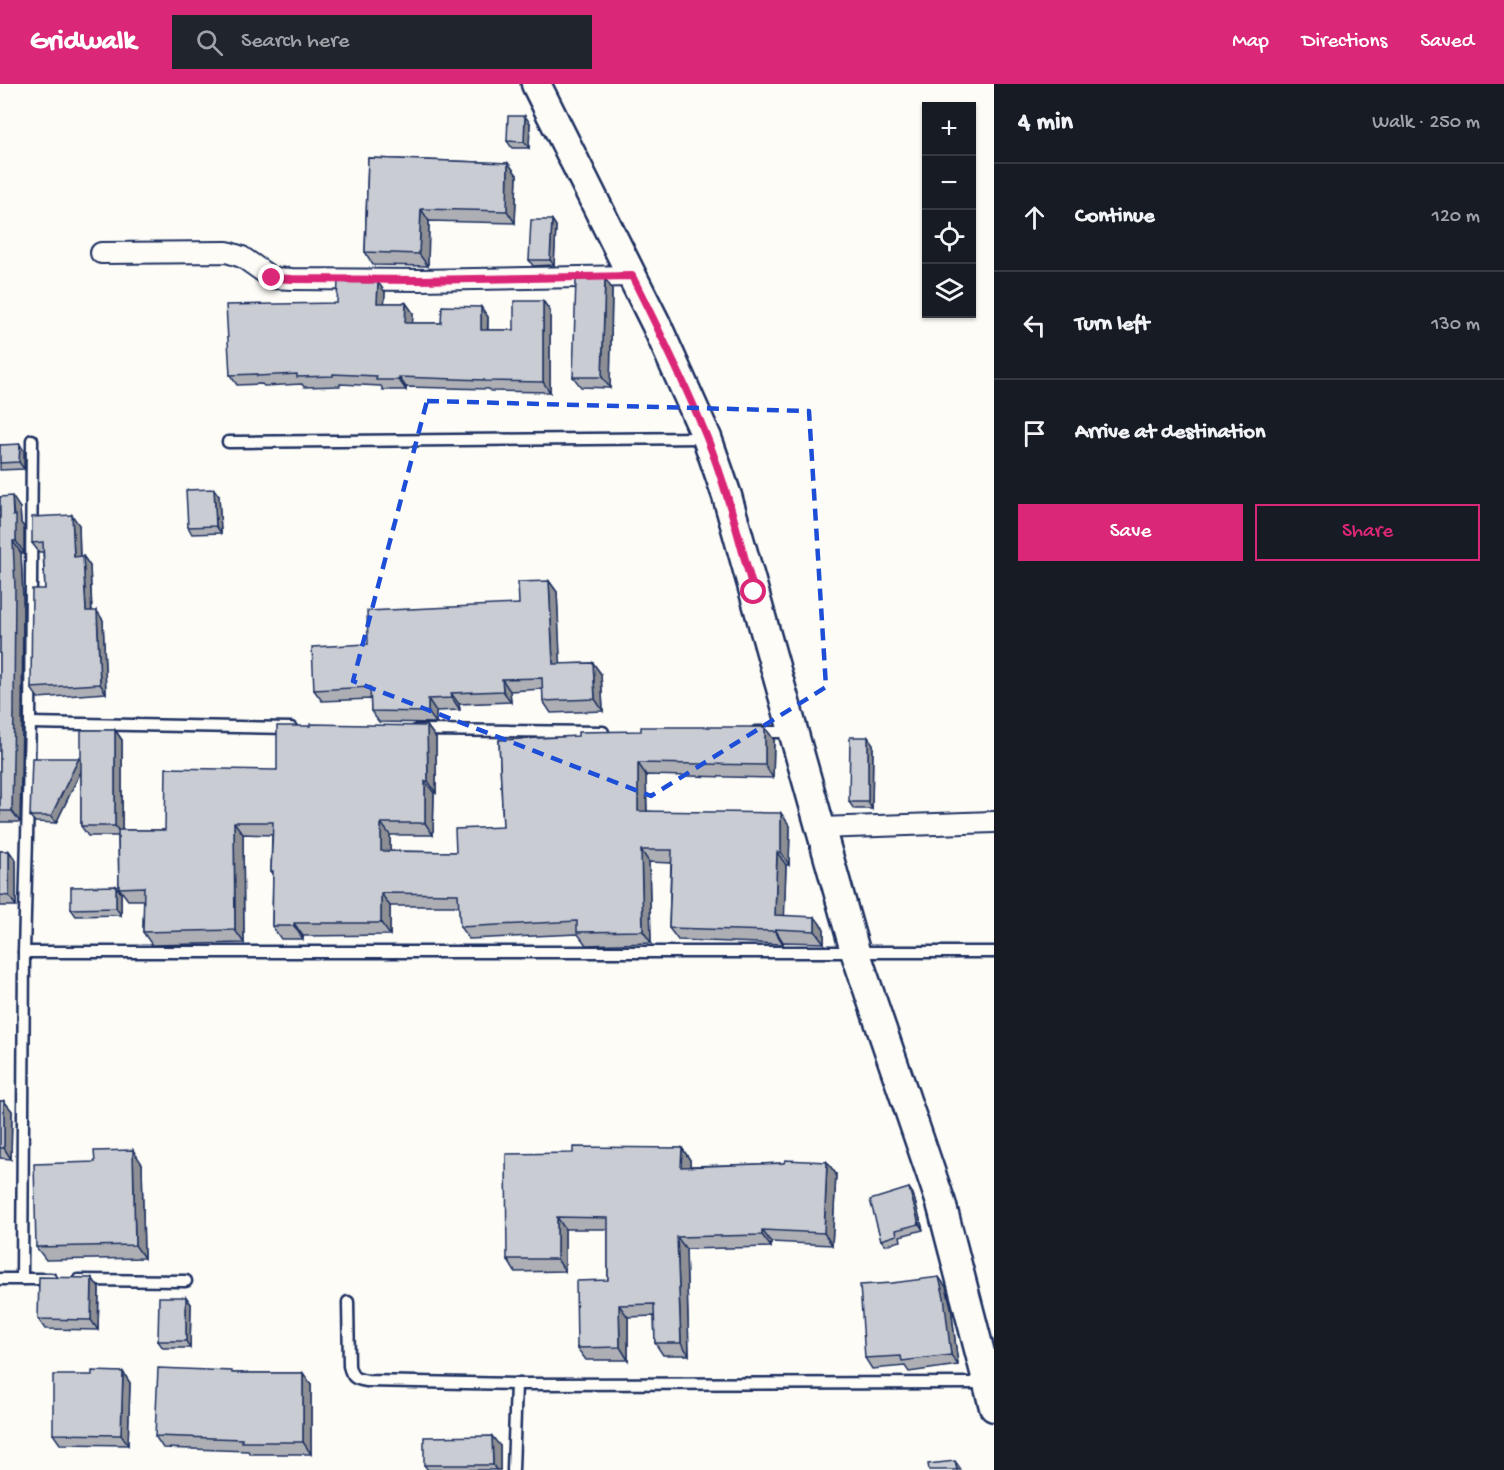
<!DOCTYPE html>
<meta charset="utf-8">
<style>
:root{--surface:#171b24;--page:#20242c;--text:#f1f3f6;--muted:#9ea1a6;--line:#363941;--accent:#db2777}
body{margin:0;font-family:"Gochi Hand",sans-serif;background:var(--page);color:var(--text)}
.controls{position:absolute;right:18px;top:18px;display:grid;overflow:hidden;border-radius:0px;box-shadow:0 2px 4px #0004}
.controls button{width:54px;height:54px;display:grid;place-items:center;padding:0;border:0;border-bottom:2px solid var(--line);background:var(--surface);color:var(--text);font:30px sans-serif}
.stop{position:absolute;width:18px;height:18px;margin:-14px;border:4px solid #db2777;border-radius:50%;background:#fff}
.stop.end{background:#db2777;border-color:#fff;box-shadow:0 2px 6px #0008}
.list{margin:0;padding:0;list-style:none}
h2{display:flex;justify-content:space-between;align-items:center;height:78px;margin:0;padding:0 24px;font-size:26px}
h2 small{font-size:20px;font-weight:400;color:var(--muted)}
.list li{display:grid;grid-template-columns:39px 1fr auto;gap:18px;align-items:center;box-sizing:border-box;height:108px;padding:0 24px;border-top:2px solid var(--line)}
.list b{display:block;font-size:22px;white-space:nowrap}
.list em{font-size:20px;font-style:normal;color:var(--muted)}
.actions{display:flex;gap:12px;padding:18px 24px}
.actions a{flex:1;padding:14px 0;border:2px solid var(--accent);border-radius:0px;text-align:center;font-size:21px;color:var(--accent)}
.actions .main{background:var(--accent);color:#fff}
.icon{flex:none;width:33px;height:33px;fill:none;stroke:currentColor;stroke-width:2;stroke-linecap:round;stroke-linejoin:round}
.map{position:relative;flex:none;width:994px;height:1386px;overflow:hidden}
header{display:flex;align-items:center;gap:36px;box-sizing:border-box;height:84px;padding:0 30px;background:var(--accent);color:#fff}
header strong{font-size:28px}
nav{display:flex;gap:33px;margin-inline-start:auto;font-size:21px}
.search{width:420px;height:54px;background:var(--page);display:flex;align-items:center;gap:15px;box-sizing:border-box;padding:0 21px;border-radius:0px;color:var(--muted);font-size:22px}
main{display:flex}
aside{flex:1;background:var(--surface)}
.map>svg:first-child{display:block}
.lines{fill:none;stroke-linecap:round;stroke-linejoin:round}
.lane-casing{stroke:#1b2f5e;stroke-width:15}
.street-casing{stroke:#1b2f5e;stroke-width:24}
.secondary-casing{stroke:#1b2f5e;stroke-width:33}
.lane{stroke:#fdfcf7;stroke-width:10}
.street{stroke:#fdfcf7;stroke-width:20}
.secondary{stroke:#fdfcf7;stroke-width:28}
.wall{fill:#adafb5;stroke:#1b2f5e;stroke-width:1.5}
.shaded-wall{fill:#8d8f94;stroke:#1b2f5e;stroke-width:1.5}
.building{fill:#c9ccd3;stroke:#1b2f5e;stroke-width:1.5}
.route{stroke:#db2777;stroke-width:8}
.marked{fill:none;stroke:#1d4ed8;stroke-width:4.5;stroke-dasharray:12 8;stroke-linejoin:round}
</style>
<header>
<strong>Gridwalk</strong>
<div class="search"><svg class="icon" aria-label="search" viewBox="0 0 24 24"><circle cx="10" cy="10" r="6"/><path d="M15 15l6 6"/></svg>Search here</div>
<nav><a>Map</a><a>Directions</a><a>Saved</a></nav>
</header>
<main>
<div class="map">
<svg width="994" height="1386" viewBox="0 0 994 1386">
<rect width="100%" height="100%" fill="#fdfcf7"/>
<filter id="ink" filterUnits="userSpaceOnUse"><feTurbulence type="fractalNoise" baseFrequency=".0167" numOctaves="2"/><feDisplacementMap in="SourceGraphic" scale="12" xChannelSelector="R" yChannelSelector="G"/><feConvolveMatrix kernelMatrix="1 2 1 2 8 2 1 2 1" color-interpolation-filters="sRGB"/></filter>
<g filter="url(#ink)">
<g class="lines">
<defs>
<g id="lane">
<path d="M228 358 704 354"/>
<path d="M30 639 291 644"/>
<path d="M417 646 603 648"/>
<path d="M756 648H792"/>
<path d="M24 868H994"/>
<path d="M0 1195H22L24 868 30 639 32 356"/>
<path d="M22 1195H51"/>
<path d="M78 1196 186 1197"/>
<path d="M348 1218 349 1282C352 1294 355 1295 367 1297L516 1300"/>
<path d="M513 1386 516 1300 987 1299"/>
</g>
<g id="street">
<path d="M101 169 227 168 242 173 272 194 292 195 419 196 632 192"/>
<path d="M820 744 994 738"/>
</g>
<path id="secondary" d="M536 0 656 240 707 354 727 412 855 867 941 1119 994 1323"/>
</defs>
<use href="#lane" class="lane-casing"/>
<use href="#street" class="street-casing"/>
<use href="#secondary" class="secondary-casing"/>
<use href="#lane" class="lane"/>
<use href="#street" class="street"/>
<use href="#secondary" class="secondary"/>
</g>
<g class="wall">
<path d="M530 39 529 64H512L507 57Z"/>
<path d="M368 74 508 79 517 91 515 139 429 137 428 182 373 181 365 168Z"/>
<path d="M552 136 556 142 554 181 533 182 529 176Z"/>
<path d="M612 205 610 304 581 303 573 293Z"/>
<path d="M385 208 384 219H406L413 229 412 239H441L481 223 488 233V246H514L543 217 550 227V308L491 307 489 305 406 303V306H383L381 302 340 300V302L304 303 302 300 264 302 262 300 237 301 230 291 337 219Z"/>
<path d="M0 361 24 367V385L0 386Z"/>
<path d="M219 412 221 449 192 450 188 443Z"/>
<path d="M0 413 20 424 21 439 24 443V469H21L23 515 22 639 20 738H0Z"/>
<path d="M79 441 80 473 83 472 90 482 92 527 103 536 106 609 38 614 31 604 45 505 43 468H39L32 459Z"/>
<path d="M549 497 557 508 560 580 593 579 601 590 603 627 551 629 543 617V605L510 607 511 618 459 620 460 626 436 627V639L379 638 371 627V615L322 617 314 606 368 560 519 520Z"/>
<path d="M427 642 436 654V709H434L433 751H390V767L456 768 503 743 499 656H774L773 694 646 691 647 727 790 742 789 781H786L784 832 824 845V859L783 858V860L678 856 669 844 671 779 649 778 651 859 586 861 578 850 469 855 460 843 459 822H390V851L303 852V855H281L272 842 273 790 271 787 272 751 243 750 244 859 152 861 143 848 144 816H128L119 804 118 752H88L81 742V687L56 739 35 738 30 732 79 674 81 677 115 646 122 656V746H165L277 686Z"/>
<path d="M873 660 872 725H854L849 718Z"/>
<path d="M0 767H9L16 777V822H0Z"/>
<path d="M116 802 121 809V831L76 832 71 825Z"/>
<path d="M0 1017H4L12 1027 11 1075 0 1074Z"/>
<path d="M682 1064 690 1076V1082L827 1078 836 1090 832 1161 771 1158V1163L686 1165 689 1271H663L655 1259 654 1232 628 1233V1276H586L577 1264 608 1196V1145H565V1187L515 1188 507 1175 573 1069Z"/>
<path d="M142 1080 144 1174 46 1176 36 1163Z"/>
<path d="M909 1104 913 1110 923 1146 900 1152 901 1157 885 1161 881 1156Z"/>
<path d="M92 1194 99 1204 98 1246 45 1245 38 1235Z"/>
<path d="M946 1203 951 1223 958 1281 909 1288 905 1282 872 1285 865 1274Z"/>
<path d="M186 1213 191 1220 190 1264H163L158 1257Z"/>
<path d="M123 1288 130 1299 128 1361 60 1360 53 1350 92 1291Z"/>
<path d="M234 1289H303L311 1301V1370H250L248 1367 163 1364 155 1352Z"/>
<path d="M500 1362V1386H428L424 1381Z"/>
</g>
<g class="shaded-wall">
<path d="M525 32 530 39 529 64 524 58Z"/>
<path d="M508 79 517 91 515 139 507 127Z"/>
<path d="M421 125 429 137 428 182 419 170Z"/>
<path d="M552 136 556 142 554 181 550 176Z"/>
<path d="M605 194 612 205 610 304 602 293Z"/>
<path d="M378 198 385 208 384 229 377 219Z"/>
<path d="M543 217 550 227V308L543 298Z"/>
<path d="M406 219 413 229 412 249 405 239Z"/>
<path d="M481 223 488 233 487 256 481 246Z"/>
<path d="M399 293 406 303V306L399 296Z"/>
<path d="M20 360 24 367V385L19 378Z"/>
<path d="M214 405 219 412 221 449 216 442Z"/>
<path d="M12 412 20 424 21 439 24 443V469L16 457Z"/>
<path d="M72 431 79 441 80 482 74 473Z"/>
<path d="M13 457 21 469 23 515 22 639 20 738 12 727Z"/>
<path d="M83 472 90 482 92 536 86 527Z"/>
<path d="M549 497 557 508 561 592 553 580Z"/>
<path d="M97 527 103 536 106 609 100 600Z"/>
<path d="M593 579 601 590 603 627 595 615Z"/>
<path d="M502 595 510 607 511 618 503 607Z"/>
<path d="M451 609 459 620 460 626 452 614Z"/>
<path d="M428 615 436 627V639L428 628Z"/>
<path d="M427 642 436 654V709L428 697Z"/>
<path d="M765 643 774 656 773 694 765 681Z"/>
<path d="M115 646 122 656V752L115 742Z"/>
<path d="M868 653 873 660 872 725 868 718Z"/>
<path d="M79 674 84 681 56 739 51 732Z"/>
<path d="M638 679 646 691 647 739 638 727Z"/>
<path d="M425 697 434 709 433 751 425 739Z"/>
<path d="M781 729 790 742 789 781 781 768Z"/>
<path d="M234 738 243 750 244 859 235 846Z"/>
<path d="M381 739 390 751V780L381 767Z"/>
<path d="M641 766 649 778 651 859 643 847Z"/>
<path d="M9 767 16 777V822L9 812Z"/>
<path d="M777 768 786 781 784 844 775 831Z"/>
<path d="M116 802 121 809V831L116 824Z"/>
<path d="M381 809 390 822V851L381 839Z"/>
<path d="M815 833 824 845V859L815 847Z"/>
<path d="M294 839 303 852V855L294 842Z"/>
<path d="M775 845 783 858V860L775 847Z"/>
<path d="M4 1017 12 1027 11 1075 4 1064Z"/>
<path d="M682 1064 690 1076V1095L681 1083Z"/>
<path d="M133 1066 142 1080 144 1174 135 1161Z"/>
<path d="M827 1078 836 1090 832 1161 824 1149Z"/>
<path d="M909 1104 913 1110 923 1146 919 1140Z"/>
<path d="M557 1133 565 1145V1187L557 1175Z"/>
<path d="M762 1146 771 1158V1163L762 1151Z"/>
<path d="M677 1153 686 1165 689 1271 681 1259Z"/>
<path d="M939 1193 946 1203 951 1223 958 1281 951 1271Z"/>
<path d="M92 1194 99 1204 98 1246 91 1236Z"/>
<path d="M186 1213 191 1220 190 1264 186 1257Z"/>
<path d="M619 1221 628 1233V1276L620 1263Z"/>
<path d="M123 1288 130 1299 128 1361 121 1351Z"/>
<path d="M303 1289 311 1301V1370L303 1358Z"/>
<path d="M492 1352 500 1362V1386H496L493 1381Z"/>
<path d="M955 1377 960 1384 961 1386H957Z"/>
</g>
<g class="building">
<path d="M508 32H525L524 58 507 57Z"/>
<path d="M368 74 508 79 507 127 421 125 419 170 365 168Z"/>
<path d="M531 136H552L550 176H529Z"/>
<path d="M605 194 602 293H573L576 195Z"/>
<path d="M338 197 378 198 377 219H406L405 239H441L442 222 481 223V246H514V217H543V298L484 297V296L399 293V296H376L377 292 333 290V292L297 293V290L257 292V290L230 291 226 221 337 219Z"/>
<path d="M20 360 19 378 0 379V361Z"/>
<path d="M214 405 216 442 188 443 186 406Z"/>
<path d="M12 412 13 432 16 431V457H13L15 503 14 627 12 727H0V413Z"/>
<path d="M72 431 74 473 83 472 86 527H97L100 600 31 604 32 505H45L43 458 32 459V433Z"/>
<path d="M549 497 553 580 593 579 595 615 543 617 542 594 502 595 503 607 451 609 452 614 428 615V628L371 627 370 603 314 606 312 563 368 560 367 527 519 520 518 498Z"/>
<path d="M310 640 427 642 428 697H425V739H381V767L456 768 455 745 503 743 499 656 578 652V648L641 647V643H765V681L638 679V727L781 729V768H777L775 831 815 833V847L775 845V847L669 844 672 766H641L643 847 577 848V837L460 843 458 810 381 809V839H294V842H272L273 787H271L273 738H234L235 846 143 848 144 803 119 804 118 746H165L166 684 277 686V642H310Z"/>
<rect x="81" y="646" width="34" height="96"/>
<path d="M850 653H868V718H849Z"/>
<path d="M32 674H79L51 732H30Z"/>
<path d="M0 767H9V812L0 811Z"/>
<path d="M116 802V824L71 825V803Z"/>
<rect x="0" y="1017" width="4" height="47"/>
<path d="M573 1063 682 1064 681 1083 784 1079 785 1076 827 1078 824 1149 762 1146V1151L677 1153 681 1259H655L654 1220 619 1221 620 1263 577 1264 576 1197 608 1196V1134L557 1133V1175H507L506 1070 573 1069Z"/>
<path d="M133 1066 135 1161 36 1163 34 1080 95 1078 94 1067Z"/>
<path d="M909 1104 919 1140 896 1146 897 1151 881 1156 870 1116Z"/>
<path d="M39 1193 92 1194 91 1236 38 1235Z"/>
<path d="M939 1193 944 1213 951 1271 902 1277 901 1272 865 1274 860 1201 892 1199Z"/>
<path d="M159 1213H186V1257H158Z"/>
<path d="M158 1284 232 1287V1289H303V1358H242V1355L155 1352Z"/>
<path d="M92 1287 123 1288 121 1351 53 1350V1291H92Z"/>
<path d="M492 1352 493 1381H424V1353Z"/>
<path d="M955 1377 957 1386H929L928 1380Z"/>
</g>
</g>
<g class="lines" filter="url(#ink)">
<path class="route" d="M272 194 292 195 419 196 632 192C658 244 685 299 707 354 727 404 739 456 754 508"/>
</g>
<path class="marked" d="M427 317 809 327 826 603 651 712 353 597Z"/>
</svg>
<div class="controls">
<button>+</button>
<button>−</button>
<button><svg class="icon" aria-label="locate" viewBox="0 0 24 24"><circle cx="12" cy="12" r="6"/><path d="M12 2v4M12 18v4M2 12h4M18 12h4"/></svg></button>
<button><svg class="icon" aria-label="layers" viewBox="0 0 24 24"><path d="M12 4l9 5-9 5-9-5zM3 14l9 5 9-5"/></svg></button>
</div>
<div class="stop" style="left:754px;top:508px"></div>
<div class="stop end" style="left:272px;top:194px"></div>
</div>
<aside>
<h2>4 min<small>Walk · 250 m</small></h2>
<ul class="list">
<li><svg class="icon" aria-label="ahead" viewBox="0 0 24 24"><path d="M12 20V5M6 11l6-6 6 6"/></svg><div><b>Continue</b></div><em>120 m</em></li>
<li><svg class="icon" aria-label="left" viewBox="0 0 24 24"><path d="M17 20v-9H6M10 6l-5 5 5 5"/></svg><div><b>Turn left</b></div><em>130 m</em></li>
<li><svg class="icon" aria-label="arrive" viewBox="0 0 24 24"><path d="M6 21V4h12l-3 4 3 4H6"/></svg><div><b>Arrive at destination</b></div></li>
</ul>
<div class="actions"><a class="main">Save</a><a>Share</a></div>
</aside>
</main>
